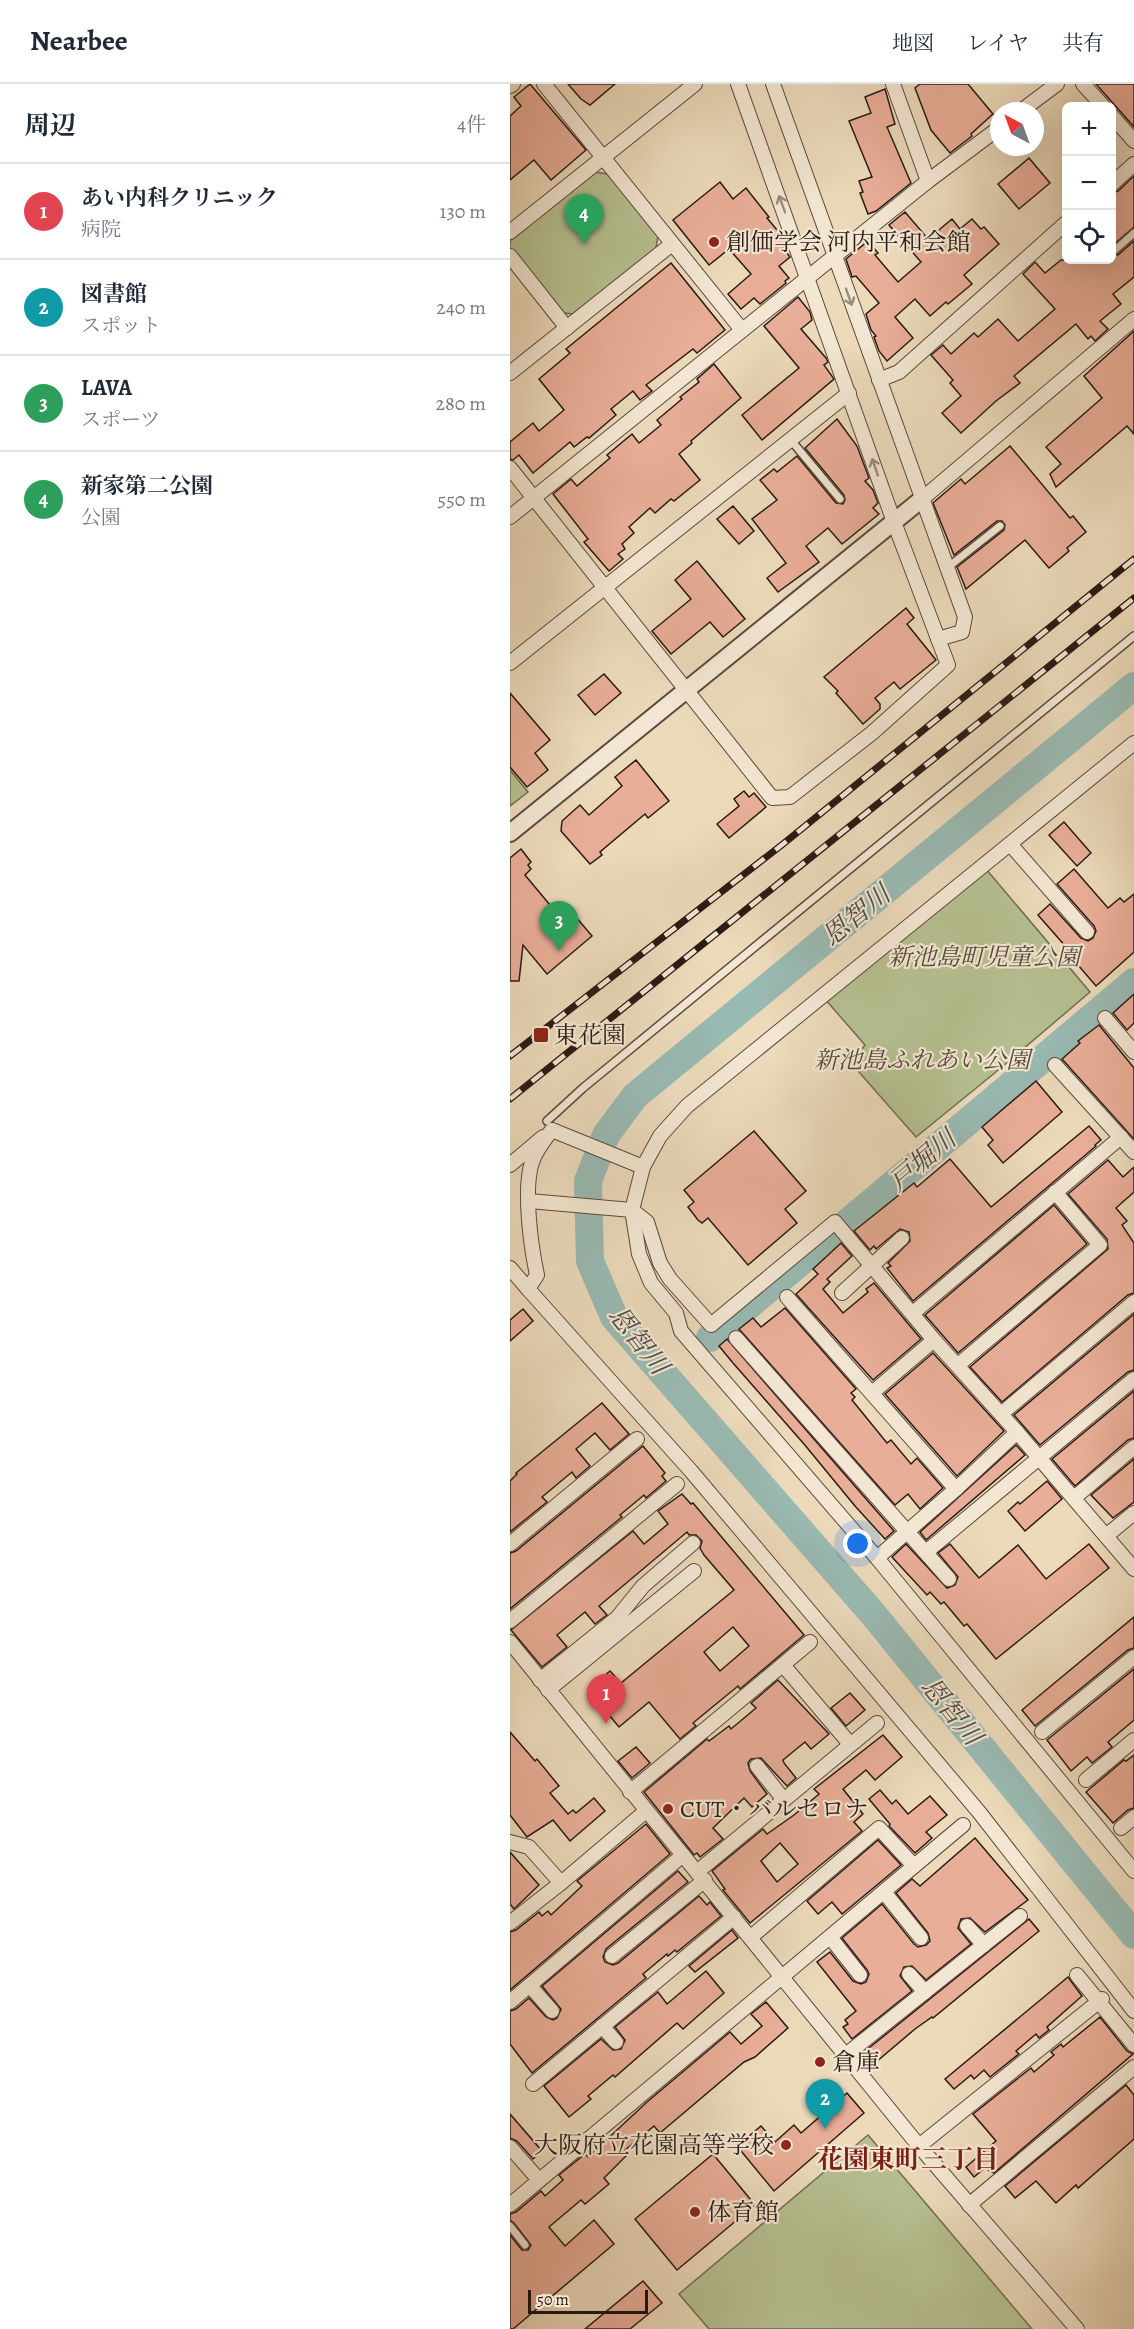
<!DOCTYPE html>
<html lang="ja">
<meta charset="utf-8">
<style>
:root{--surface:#fff;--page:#f6f6f7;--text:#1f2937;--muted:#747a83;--line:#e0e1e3;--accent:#8f2418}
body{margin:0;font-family:Alegreya,"Noto Serif JP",serif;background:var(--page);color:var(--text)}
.controls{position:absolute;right:18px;top:18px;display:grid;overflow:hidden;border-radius:9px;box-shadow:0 6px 24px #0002}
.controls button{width:54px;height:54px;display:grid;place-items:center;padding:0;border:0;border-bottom:2px solid var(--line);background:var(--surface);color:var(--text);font:30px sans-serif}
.compass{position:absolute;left:480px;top:18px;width:54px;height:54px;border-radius:50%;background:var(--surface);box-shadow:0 6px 24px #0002;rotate:319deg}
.scale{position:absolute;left:18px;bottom:15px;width:120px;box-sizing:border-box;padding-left:6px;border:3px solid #2a1a14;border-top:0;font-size:16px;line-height:21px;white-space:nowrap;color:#2a1a14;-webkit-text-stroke:4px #f3e7d3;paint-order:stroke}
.you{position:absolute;left:348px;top:1460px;width:21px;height:21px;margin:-15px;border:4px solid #fff;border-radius:50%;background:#1a73e8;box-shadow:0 0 0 9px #1a73e833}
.badge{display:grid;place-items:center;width:39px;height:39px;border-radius:50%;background:var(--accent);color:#fff;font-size:20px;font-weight:700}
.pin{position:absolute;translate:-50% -50px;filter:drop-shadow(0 2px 3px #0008)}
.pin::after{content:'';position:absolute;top:32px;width:21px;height:18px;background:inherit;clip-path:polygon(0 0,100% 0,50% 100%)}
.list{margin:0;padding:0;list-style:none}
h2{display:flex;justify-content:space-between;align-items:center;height:78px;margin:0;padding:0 24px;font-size:26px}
h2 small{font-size:20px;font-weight:400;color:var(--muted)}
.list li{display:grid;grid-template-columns:39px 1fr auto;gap:18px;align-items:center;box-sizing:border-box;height:96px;padding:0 24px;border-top:2px solid var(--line)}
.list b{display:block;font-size:22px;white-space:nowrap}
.list p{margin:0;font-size:20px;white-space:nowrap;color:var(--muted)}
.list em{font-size:20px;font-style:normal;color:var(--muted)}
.icon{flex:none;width:33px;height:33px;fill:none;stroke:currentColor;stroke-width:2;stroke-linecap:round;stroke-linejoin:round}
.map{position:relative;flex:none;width:624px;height:2245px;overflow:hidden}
header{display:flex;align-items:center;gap:36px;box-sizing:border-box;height:84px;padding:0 30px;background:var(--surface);border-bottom:2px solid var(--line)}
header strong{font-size:28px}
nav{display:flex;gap:33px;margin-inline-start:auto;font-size:21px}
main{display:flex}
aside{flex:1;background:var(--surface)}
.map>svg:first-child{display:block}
.green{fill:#b6c091;stroke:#706d52;stroke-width:1.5}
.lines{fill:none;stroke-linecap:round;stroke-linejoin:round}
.river{stroke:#99bab3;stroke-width:28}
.building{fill:#e9ae98;stroke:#2a1a14;stroke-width:1.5;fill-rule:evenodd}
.service-casing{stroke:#5a4a3e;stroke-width:10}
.minor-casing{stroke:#5a4a3e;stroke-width:16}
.tertiary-casing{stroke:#5a4a3e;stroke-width:20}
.service{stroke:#f3e7d3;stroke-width:7}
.minor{stroke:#f3e7d3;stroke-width:14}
.tertiary{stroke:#f3e7d3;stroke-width:16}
.rail-casing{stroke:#2a1a14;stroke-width:7}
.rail{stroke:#f3e7d3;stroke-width:4.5;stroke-dasharray:14;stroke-linecap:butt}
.oneway{stroke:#998b7d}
.poi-dot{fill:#8f2418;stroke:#f3e7d3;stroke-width:2}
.labels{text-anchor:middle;stroke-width:4.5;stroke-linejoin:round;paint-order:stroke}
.poi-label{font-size:24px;fill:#2a1a14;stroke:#f3e7d3;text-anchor:start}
.park-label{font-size:24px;font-style:italic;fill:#544c3a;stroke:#f3e7d3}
.water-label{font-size:26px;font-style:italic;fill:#4b4a44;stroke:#f3e7d3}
.neighbourhood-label{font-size:26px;font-weight:bold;fill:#7a1f14;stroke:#f3e7d3}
</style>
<header>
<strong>Nearbee</strong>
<nav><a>地図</a><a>レイヤ</a><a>共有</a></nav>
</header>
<main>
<aside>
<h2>周辺<small>4件</small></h2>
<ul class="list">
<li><span class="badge" style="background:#e0444e">1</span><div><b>あい内科クリニック</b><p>病院</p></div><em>130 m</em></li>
<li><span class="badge" style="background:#0f9aa8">2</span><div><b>図書館</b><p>スポット</p></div><em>240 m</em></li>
<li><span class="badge" style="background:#2e9e5b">3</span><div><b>LAVA</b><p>スポーツ</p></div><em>280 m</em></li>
<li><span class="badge" style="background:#2e9e5b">4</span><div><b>新家第二公園</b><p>公園</p></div><em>550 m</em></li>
</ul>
</aside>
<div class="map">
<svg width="624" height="2245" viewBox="0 0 624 2245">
<rect width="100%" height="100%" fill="#ecdabb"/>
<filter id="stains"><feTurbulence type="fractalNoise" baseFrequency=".00333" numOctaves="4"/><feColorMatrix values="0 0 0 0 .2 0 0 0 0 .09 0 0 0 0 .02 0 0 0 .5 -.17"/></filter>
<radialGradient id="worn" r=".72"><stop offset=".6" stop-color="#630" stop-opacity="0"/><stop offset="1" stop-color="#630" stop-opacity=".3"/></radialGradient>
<g class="green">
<path d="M84 88 98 90 148 151 146 164 65 230 52 229 0 165V157Z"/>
<path d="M0 686 18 708 0 722Z"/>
<path d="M476 785 580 908 492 983 406 1053 341 979 355 961 315 915Z"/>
<path d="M358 2051 522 2245H199L169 2210Z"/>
</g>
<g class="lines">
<g class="river">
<path d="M624 602 125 1012 96 1051 78 1097 80 1177 104 1233 363 1530 624 1851"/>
<path d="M200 1254 624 898"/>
</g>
</g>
<g class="building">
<path d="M20 0 76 66 41 96 24 76 0 96V32L11 22 4 13Z"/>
<path d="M58 0H105L80 21 71 15Z"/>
<path d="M410 0H458L483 30 461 50 462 52 440 69 421 46 405 4Z"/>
<path d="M586 0H624V43Z"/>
<path d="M375 5 385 40 377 43 401 99 366 127 358 130 350 109 353 108 349 97 362 93 339 37 361 29 355 13Z"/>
<path d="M519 74 540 99 509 125 488 100Z"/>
<path d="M624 92V143L602 162V109L608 107Z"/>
<path d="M210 98 223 115 236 104 259 133 257 134 273 153 275 159 272 162 280 173 269 182 279 194 275 197 276 199 250 220 244 214 231 225 218 210 241 190 219 165 199 181 163 136Z"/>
<path d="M395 128 418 155 442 135 450 145 462 135 471 145 474 143 489 160 454 191 462 200 438 220 436 218 420 232 405 215 385 233 403 254 377 277 369 267 364 253 366 252 361 246 356 230 369 219 346 192 342 193 336 175 358 157 368 169 365 171 388 198 411 178 379 141Z"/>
<path d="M624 157V193L603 210 611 220 590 237 598 245 585 257 581 252 578 255 566 240 504 292 510 299 486 317 451 349 432 329 451 312 440 299 443 296 421 271 433 261 441 270 464 249 468 253 488 235 508 257 545 225 513 190 525 178 535 189 551 176H602V170L608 171Z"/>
<path d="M161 179 215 246 187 269 183 265 136 301 142 307 130 316 123 307 101 325 106 331 79 354 77 353 64 363 60 358 23 389 9 371 3 376 0 375V358L23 339 29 347 54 326 29 295 60 269 56 265Z"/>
<path d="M288 213 300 228 302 236 291 245 316 274 318 278 314 281 324 295 252 356 232 331 289 284 254 242Z"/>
<path d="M624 247V350L617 342 546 403 540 390 551 380 536 363 592 314 574 292Z"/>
<path d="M204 280 231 314 181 357 182 359 169 370 190 396 164 417 161 415 145 429 140 424 119 443 124 449 112 460 115 465 108 470 113 475 99 487 74 458 78 455 43 410 61 395 67 402 100 374 97 371 122 350 129 359 151 341 147 336 172 315 170 313 189 298 187 295Z"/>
<path d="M327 335 347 362 359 394 355 397 363 406 368 419 363 424 369 430 332 460 318 444 296 462 309 478 268 508 257 494 276 479 242 435 267 416 250 396 264 385 267 388 287 372 326 419 333 420 335 416 334 411 295 364Z"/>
<path d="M500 362 560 434 563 432 576 448 557 464 559 467 539 484 515 456 456 505 447 483 494 446 495 441 492 437H487L444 471 423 419 451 395 455 400Z"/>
<path d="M223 422 244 447 229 460 207 435Z"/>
<path d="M187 477 235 535 213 553 200 538 161 570 142 547 181 515 165 496Z"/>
<path d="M396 524 404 534 397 540 426 576 390 605 384 598 365 614 370 620V625L353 640 326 609 328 607 314 593Z"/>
<path d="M94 590 111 609 85 631 68 611Z"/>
<path d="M0 609 40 656 25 669 38 686 17 703 0 683Z"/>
<path d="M126 676 159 717 138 734 135 730 90 768 92 771 80 780 51 747 52 737 70 721 79 731 112 702 105 693Z"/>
<path d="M234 707 239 713 244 709 256 723 219 754 207 740 229 722 224 715Z"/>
<path d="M554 738 581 769 567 782 539 751Z"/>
<path d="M11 765 21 778 18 781 21 785 15 791 45 827 54 819 82 852 37 890 13 861 9 897H0V774Z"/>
<path d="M564 785 598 824 610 814 614 818 624 810V868L586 902 562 874 564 872 528 831 540 820 571 854 578 857 583 854 586 847 584 842 547 800Z"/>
<path d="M624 910V939L617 946 603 929Z"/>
<path d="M589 941 624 984V1055L552 975 570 959 568 957Z"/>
<path d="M526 997 552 1028 493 1079 478 1061 483 1056 472 1043Z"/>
<path d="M579 1042 591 1056 585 1061 586 1062 403 1217 377 1184 381 1182 378 1179 400 1157 399 1148 390 1145 366 1165 364 1162 360 1166 344 1147 404 1099 407 1103 440 1075 481 1123Z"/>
<path d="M244 1047 296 1107 275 1125 287 1139 238 1181 198 1134 192 1139 188 1136 178 1123 184 1118 174 1106Z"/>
<path d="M598 1076 613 1093 624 1083V1108L606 1124 617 1137 612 1141 624 1159V1209L618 1211 492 1318 460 1283 598 1165 597 1155 558 1110Z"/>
<path d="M544 1121 577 1160 448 1269 415 1231Z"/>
<path d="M331 1159 342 1172 317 1195 320 1198 313 1205 333 1229 358 1208 356 1205 364 1199 411 1255 363 1296 286 1210 308 1190 303 1185Z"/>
<path d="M275 1224 346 1305 341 1309 345 1313 342 1316 377 1359 381 1356 401 1380 407 1374 433 1404 410 1425 398 1410 385 1421 229 1245 243 1234 251 1243Z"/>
<path d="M13 1225 23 1237 0 1257V1236Z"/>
<path d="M624 1230V1286L618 1288 530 1361 504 1331Z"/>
<path d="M217 1255 384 1447 375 1455 345 1422 294 1360 223 1279 209 1262Z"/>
<path d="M423 1269 494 1347 447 1392 375 1310Z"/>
<path d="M624 1307V1354L618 1356 565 1402 542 1375Z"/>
<path d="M92 1319 119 1350 100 1366 85 1349 66 1365 80 1382 66 1394 62 1388 32 1413 37 1418 0 1448V1397L7 1390 6 1389Z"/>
<path d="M506 1361 515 1371 416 1456 410 1448Z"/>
<path d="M133 1362 155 1389 152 1392 156 1397 136 1414 134 1411 110 1431 112 1433 0 1525V1469L6 1467Z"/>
<path d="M624 1375V1418L603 1434 581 1411Z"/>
<path d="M537 1397 552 1415 515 1447 498 1427 508 1418 510 1420Z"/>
<path d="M172 1410 181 1420 183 1419 294 1551 230 1605 228 1602 183 1639 186 1642 170 1655 139 1618 109 1643 95 1626 103 1619 86 1599 100 1587 111 1599 224 1506 194 1471 190 1464 192 1457 186 1451H179L177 1448 89 1522 97 1531 85 1540 75 1528 47 1551 57 1563 32 1583 1 1546 123 1447 134 1460 158 1440 148 1427ZM223 1543 239 1562 210 1587 194 1568Z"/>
<path d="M396 1460 437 1504 445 1501 448 1493 428 1469 440 1460 469 1494 508 1461 536 1495 579 1460 599 1484 486 1575 457 1540 454 1542 434 1518 431 1520 420 1508 417 1511 382 1473Z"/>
<path d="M624 1533V1564L618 1566 525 1642 512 1626Z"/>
<path d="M624 1585V1636L598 1658 602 1663 582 1679 577 1673 561 1687 537 1656Z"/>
<path d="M268 1596 319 1650 301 1665 295 1658 273 1676 274 1679 286 1694 277 1702 251 1674 241 1675 238 1679 240 1687 257 1710 242 1723 234 1714 203 1744 213 1755 190 1773 187 1769 184 1771 134 1708 197 1655 199 1657 219 1642 221 1645 246 1624 241 1619Z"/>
<path d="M340 1609 355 1626 336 1642 321 1624Z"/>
<path d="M0 1648 25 1677 27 1675 49 1702 40 1709 58 1730 63 1726 66 1729 84 1714 95 1727 60 1757 43 1736 17 1753 0 1731Z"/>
<path d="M373 1651 392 1673 365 1696 356 1686 333 1705 353 1730 344 1738 352 1747 240 1839 213 1806 215 1805 202 1787 253 1745 257 1750 284 1731 309 1710 304 1705ZM270 1759 288 1780 267 1798 251 1777Z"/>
<path d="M126 1663 140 1679 122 1694 108 1677Z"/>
<path d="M624 1671V1724L618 1726 603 1739 576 1708 614 1676 616 1677Z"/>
<path d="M370 1706 382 1720 386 1716 398 1730 420 1712 437 1731 416 1748 422 1754 405 1769 379 1742 380 1740 359 1715Z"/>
<path d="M136 1740 160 1770 0 1906V1848L6 1846 29 1828 32 1832 38 1827 41 1831 72 1802 67 1797Z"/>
<path d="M465 1754 518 1816 475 1848 460 1834 451 1835 448 1844 461 1860 416 1896 402 1882 394 1883 390 1892 402 1907 342 1955 333 1943 338 1940 335 1936 346 1927 307 1878 320 1868 343 1897 351 1900 356 1898 359 1890 357 1886 332 1854 372 1820 404 1860 408 1863 416 1861 420 1857 418 1849 386 1809 402 1795 410 1802Z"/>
<path d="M368 1756 391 1781 332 1830 322 1818 308 1830 297 1817Z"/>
<path d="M0 1768 29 1801 4 1825 0 1820Z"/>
<path d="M168 1787 178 1798 96 1865 93 1873 95 1878 103 1881 108 1879 189 1812 197 1821 200 1818 211 1832 167 1868 165 1866 158 1872 157 1870 133 1890 136 1894 22 1989 0 1960V1927L6 1925 19 1914 36 1933 43 1936 47 1934 51 1925 32 1902Z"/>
<path d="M519 1835 529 1847 423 1934 422 1933 405 1945 359 1984 349 1972Z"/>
<path d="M222 1846 228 1854 185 1888 179 1882Z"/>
<path d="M196 1887 214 1909 173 1945 167 1939 105 1993 103 1991 78 2012 81 2015 59 2033 34 2002 91 1955 103 1966 111 1965 115 1956 105 1943 148 1908 157 1920Z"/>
<path d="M558 1893 572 1912 537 1943 539 1946 529 1954 526 1950 506 1967 509 1970 480 1993 474 1986 464 1995 461 1991 444 2005 435 1995Z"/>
<path d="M256 1918 278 1944 245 1973 234 1978 150 2049 144 2042 114 2067 117 2071 94 2094 99 2100 75 2120 71 2116 39 2143 55 2162 84 2136 104 2160 3 2245H0V2151L12 2166H18L21 2161 4 2139 0 2136V2130L6 2128 31 2107 35 2112 53 2096 49 2091 75 2070 78 2073 137 2018 220 1948 231 1960 252 1942 241 1930Z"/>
<path d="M590 1933 617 1967 623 1970 484 2089 475 2084 464 2093 456 2083 486 2057 463 2030 521 1984 524 1988 544 1971 541 1968 551 1960 553 1963Z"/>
<path d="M616 2001 624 2011V2055L568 2104 566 2101 546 2119 526 2097 505 2114 495 2102Z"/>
<path d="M337 2009 354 2029 264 2107 227 2062 251 2042 265 2058 284 2041 291 2049Z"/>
<path d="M0 2030 32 2067 23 2075 7 2057 0 2054Z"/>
<path d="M203 2070 245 2121 167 2186 125 2135Z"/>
<path d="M133 2197 152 2219 120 2245H75Z"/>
</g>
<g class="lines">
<defs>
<g id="service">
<path d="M605 166 624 149"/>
<path d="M280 355 330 415"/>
<path d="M437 484 490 442"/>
<path d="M37 1037 73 1004 230 875 624 552"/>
<path d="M0 2142 15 2161"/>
</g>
<g id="minor">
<path d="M34 0 232 246"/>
<path d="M263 0 455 533 452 548 428 555"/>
<path d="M383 0 418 97"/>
<path d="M573 0 593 22"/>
<path d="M0 2 3 0"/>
<path d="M511 27 547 0"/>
<path d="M602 32 624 57"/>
<path d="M602 100 624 80"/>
<path d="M0 148 185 0"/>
<path d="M0 172 57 244"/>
<path d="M0 289 162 160"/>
<path d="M369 296 389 288 556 139"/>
<path d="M0 384 262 714 280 713 362 649 438 581 384 438 228 0"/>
<path d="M412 415 624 235"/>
<path d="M0 433 418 97 489 44"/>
<path d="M0 579 339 309"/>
<path d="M624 659 177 1022 150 1052 133 1083 122 1126 129 1170 141 1199 166 1229 171 1247 367 1474 624 1787"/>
<path d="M500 760 577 848"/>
<path d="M595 934 624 968"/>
<path d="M545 981 624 1068"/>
<path d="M42 1046C34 1056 26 1066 22 1078 13 1105 21 1163 27 1191L18 1205 181 1387 469 1728 624 1927"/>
<path d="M42 1046 133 1083"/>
<path d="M0 1081 33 1053"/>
<path d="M19 1117 122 1126 137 1138 150 1179 160 1195 201 1241 325 1138 424 1256 507 1348 624 1485"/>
<path d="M0 1184 18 1205"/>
<path d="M332 1209 392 1154"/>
<path d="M277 1213 446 1405"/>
<path d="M403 1229 611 1053"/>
<path d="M226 1254 439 1495"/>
<path d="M448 1281 590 1161 545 1108"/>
<path d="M362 1309 424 1256"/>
<path d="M491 1330 624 1218"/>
<path d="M564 1414 624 1363"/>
<path d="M596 1452 624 1429"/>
<path d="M0 1460 127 1355"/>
<path d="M416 1468 624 1295"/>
<path d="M367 1474 446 1405 507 1348"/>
<path d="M0 1537 167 1400"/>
<path d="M0 1558 409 2062 567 2245"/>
<path d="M273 1581 340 1660"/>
<path d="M30 1596 107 1534 133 1502 183 1459"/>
<path d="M38 1606 184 1487"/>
<path d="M532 1648 624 1573"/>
<path d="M247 1682 274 1716"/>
<path d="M576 1696 624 1656"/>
<path d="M120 1708 300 1558"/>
<path d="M611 1744 624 1733"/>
<path d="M0 1758 19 1763 51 1799"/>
<path d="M187 1788 367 1639"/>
<path d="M374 1808 411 1854"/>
<path d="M0 1839 51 1799 136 1727"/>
<path d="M457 1842 474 1861"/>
<path d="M241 1853 369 1744 404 1782"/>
<path d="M320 1853 350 1891"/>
<path d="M102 1872 195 1796"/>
<path d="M399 1890 415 1908"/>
<path d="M567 1891 624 1961"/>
<path d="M20 1902 42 1927"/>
<path d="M0 1918 173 1771"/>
<path d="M92 1942 106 1958"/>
<path d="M337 1970 510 1832"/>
<path d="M23 2000 224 1833"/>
<path d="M409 2062 592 1915"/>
<path d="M0 2063 29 2096"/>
<path d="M0 2121 453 1741"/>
<path d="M459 2121 624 1983"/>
</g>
<path id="tertiary" d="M0 749 412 415"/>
</defs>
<use href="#service" class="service-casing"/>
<use href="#minor" class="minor-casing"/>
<use href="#tertiary" class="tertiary-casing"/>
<use href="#service" class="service"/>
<use href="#minor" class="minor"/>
<use href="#tertiary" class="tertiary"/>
<defs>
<g id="rail">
<path d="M0 972 273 760 624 475"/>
<path d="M0 1015 624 514"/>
</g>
</defs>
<use href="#rail" class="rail-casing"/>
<use href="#rail" class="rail"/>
</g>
<defs><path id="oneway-shaft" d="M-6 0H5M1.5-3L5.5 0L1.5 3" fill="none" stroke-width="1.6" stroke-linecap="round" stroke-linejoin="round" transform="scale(1.5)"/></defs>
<g class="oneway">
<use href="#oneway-shaft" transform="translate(272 120) rotate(-110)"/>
<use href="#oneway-shaft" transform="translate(339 213) rotate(70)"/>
<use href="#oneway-shaft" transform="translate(365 383) rotate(-109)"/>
</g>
<g class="poi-dot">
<circle cx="204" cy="158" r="6"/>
<rect x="23" y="943" width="16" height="16" rx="3"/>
<circle cx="158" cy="1725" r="6"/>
<circle cx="310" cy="1978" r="6"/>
<circle cx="276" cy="2061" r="6"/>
<circle cx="185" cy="2128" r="6"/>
</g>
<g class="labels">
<g class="poi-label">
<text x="216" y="166">創価学会 河内平和会館</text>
<text x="44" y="959">東花園</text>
<text x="170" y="1733">CUT・バルセロナ</text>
<text x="322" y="1986">倉庫</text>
<text x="264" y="2069" text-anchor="end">大阪府立花園高等学校</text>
<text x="197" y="2136">体育館</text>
</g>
<g class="park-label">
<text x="474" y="881">新池島町児童公園</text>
<text x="412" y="984">新池島ふれあい公園</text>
</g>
<g class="water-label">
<text transform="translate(346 831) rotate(-39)" y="9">恩智川</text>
<text transform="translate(412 1076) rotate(-40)" y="9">戸堀川</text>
<text transform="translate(129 1256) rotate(52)" y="9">恩智川</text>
<text transform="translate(442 1627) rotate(51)" y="9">恩智川</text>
</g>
<g class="neighbourhood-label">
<text x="398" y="2084">花園東町三丁目</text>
</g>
</g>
<rect width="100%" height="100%" filter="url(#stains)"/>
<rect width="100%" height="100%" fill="url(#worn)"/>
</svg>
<div class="controls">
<button>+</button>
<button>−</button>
<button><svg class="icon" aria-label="locate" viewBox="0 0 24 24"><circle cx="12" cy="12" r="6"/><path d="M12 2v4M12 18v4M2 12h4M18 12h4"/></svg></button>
</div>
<svg class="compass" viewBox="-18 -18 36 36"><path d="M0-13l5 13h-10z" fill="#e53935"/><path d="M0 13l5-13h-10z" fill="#747a83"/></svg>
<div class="scale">50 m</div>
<div class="you"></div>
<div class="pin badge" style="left:96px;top:1640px;background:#e0444e">1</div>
<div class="pin badge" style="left:315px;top:2045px;background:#0f9aa8">2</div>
<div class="pin badge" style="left:49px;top:867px;background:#2e9e5b">3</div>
<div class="pin badge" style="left:74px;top:160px;background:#2e9e5b">4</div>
</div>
</main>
